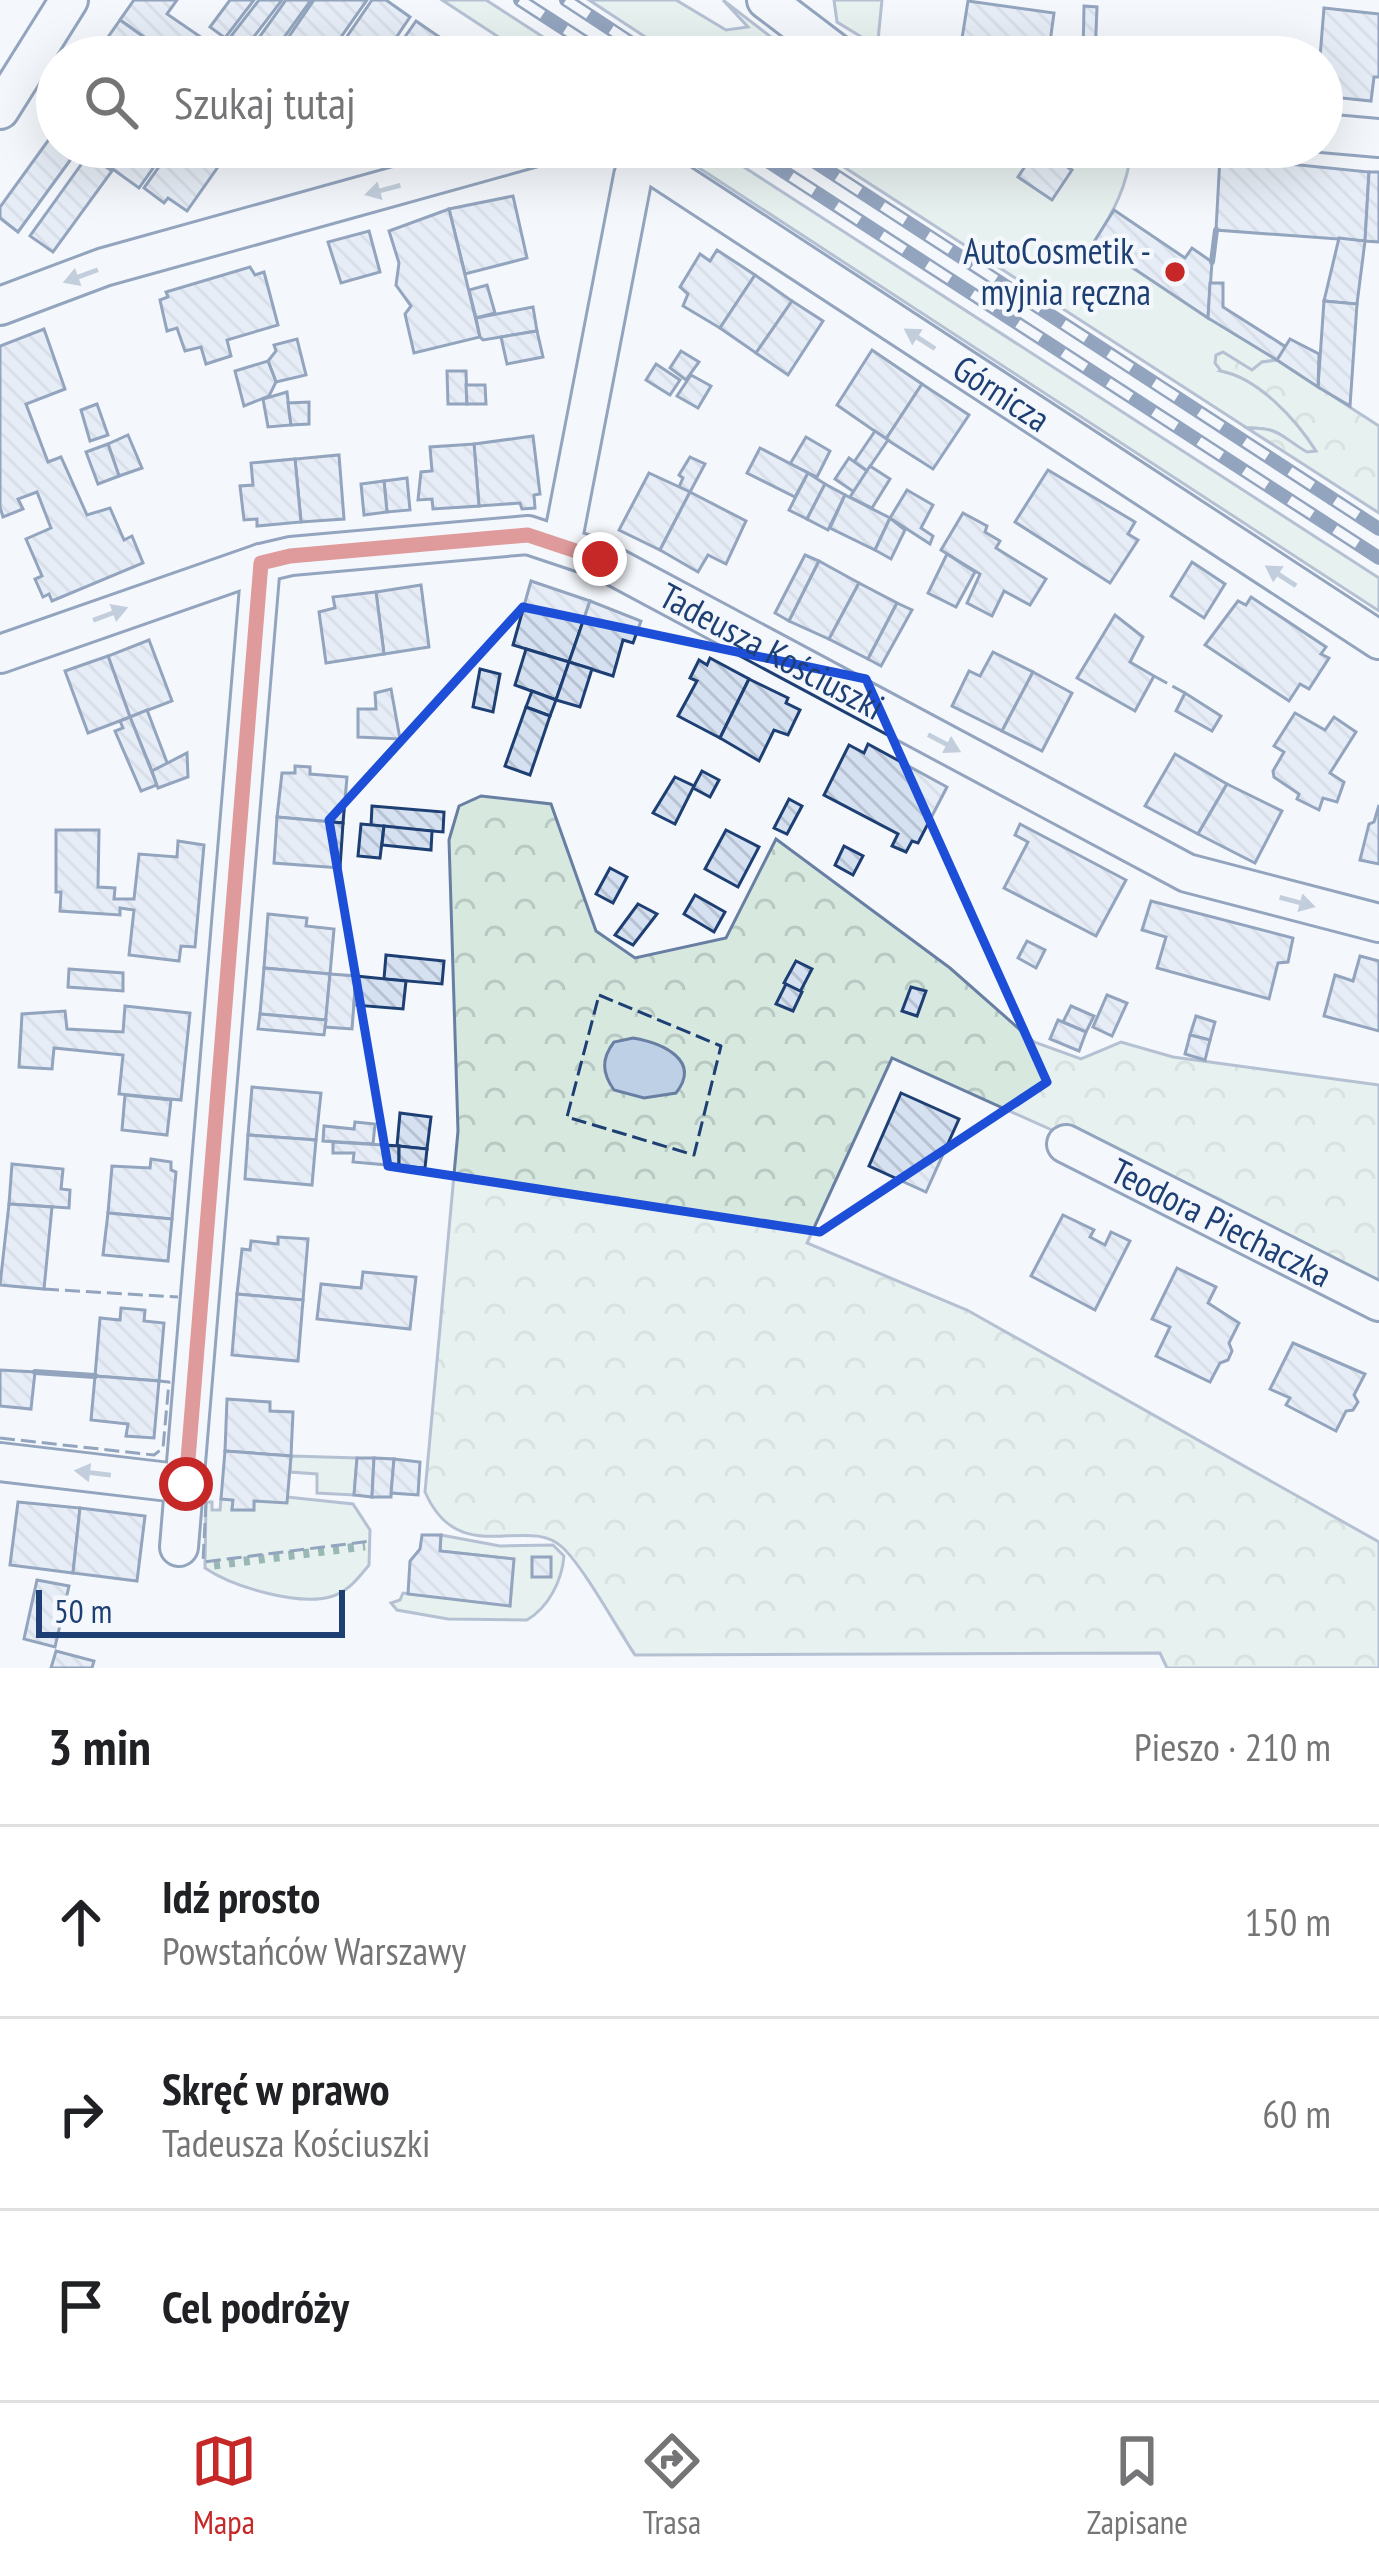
<!DOCTYPE html>
<html lang="pl">
<meta charset="utf-8">
<style>
:root{--surface:#fff;--page:#f2f2f2;--text:#202124;--muted:#757577;--line:#e0e0e0;--accent:#c62828}
body{margin:0;font-family:"PT Sans Narrow",sans-serif;background:var(--page);color:var(--text)}
.scale{position:absolute;left:36px;bottom:30px;width:309px;box-sizing:border-box;padding-left:12px;border:6px solid #1d3f73;border-top:0;font-size:33px;line-height:42px;white-space:nowrap;color:#1d3f73;-webkit-text-stroke:9px #f4f7fb;paint-order:stroke}
.stop{position:absolute;width:36px;height:36px;margin:-27px;border:9px solid #c62828;border-radius:50%;background:#fff}
.stop.end{background:#c62828;border-color:#fff;box-shadow:0 3px 12px #0008}
.list{margin:0;padding:0;list-style:none}
h2{display:flex;justify-content:space-between;align-items:center;height:156px;margin:0;padding:0 48px;font-size:51px}
h2 small{font-size:39px;font-weight:400;color:var(--muted)}
.list li{display:grid;grid-template-columns:78px 1fr auto;gap:36px;align-items:center;box-sizing:border-box;height:192px;padding:0 48px;border-top:3px solid var(--line)}
.list b{display:block;font-size:45px;white-space:nowrap}
.list p{margin:0;font-size:39px;white-space:nowrap;color:var(--muted)}
.list em{font-size:39px;font-style:normal;color:var(--muted)}
.icon{flex:none;width:66px;height:66px;fill:none;stroke:currentColor;stroke-width:2;stroke-linecap:round;stroke-linejoin:round}
.map{position:relative;flex:none;width:1379px;height:1668px;overflow:hidden}
.search{position:absolute;background:var(--surface);box-shadow:0 12px 48px #0002;left:36px;right:36px;top:36px;height:132px;display:flex;align-items:center;gap:30px;box-sizing:border-box;padding:0 42px;border-radius:66px;color:var(--muted);font-size:45px}
.sheet{height:732px;background:var(--surface)}
nav{display:flex;justify-content:space-around;align-items:center;box-sizing:border-box;height:168px;border-top:3px solid var(--line);background:var(--surface);font-size:33px;color:var(--muted)}
nav a{display:grid;justify-items:center;gap:6px}
nav .on{color:var(--accent)}
.map>svg:first-child{display:block}
.green{fill:#d7e8df;stroke:#687fa3;stroke-width:3}
.forest{fill:url(#forest-crowns);stroke:#687fa3;stroke-width:3}
.water{fill:#bed0e5;stroke:#687fa3;stroke-width:3}
.building{fill:url(#building-back-hatch);stroke:#1d3f73;stroke-width:3}
.lines{fill:none;stroke-linecap:round;stroke-linejoin:round}
.street-casing{stroke:#1d3f73;stroke-width:42}
.street{stroke:#f4f7fb;stroke-width:36}
.rail-casing{stroke:#1d3f73;stroke-width:14}
.rail{stroke:#f4f7fb;stroke-width:9;stroke-dasharray:27;stroke-linecap:butt}
.hedge{stroke:#2c6c60;stroke-width:9;stroke-dasharray:6 9;stroke-linecap:butt}
.fence{stroke:#1d3f73;stroke-width:3;stroke-dasharray:15 6;stroke-linecap:butt}
.wall{stroke:#1d3f73;stroke-width:6}
.oneway{fill:#889bb7}
.route{stroke:#c62828;stroke-width:15}
.marked{fill:none;stroke:#1d4ed8;stroke-width:9;stroke-linejoin:round}
.poi-dot{fill:#c62828;stroke:#f4f7fb;stroke-width:4.5}
.labels{text-anchor:middle;stroke-width:9;stroke-linejoin:round;paint-order:stroke}
.poi-label{font-size:36px;fill:#1d3f73;stroke:#f4f7fb;text-anchor:end}
.street-label{font-size:36px;fill:#1d3f73;stroke:#f4f7fb}
</style>
<div class="map">
<svg width="1379" height="1668" viewBox="0 0 1379 1668">
<defs>
<pattern id="forest-crowns" width="20" height="18" patternUnits="userSpaceOnUse" patternTransform="scale(3)"><rect width="20" height="18" fill="#d7e8df"/><path d="M2 6a3 3 0 1 1 6 0M12 15a3 3 0 1 1 6 0" fill="none" stroke="#b8c8c3"/></pattern>
<pattern id="building-back-hatch" width="6" height="6" patternUnits="userSpaceOnUse" patternTransform="scale(3)"><rect width="6" height="6" fill="#d5e0f0"/><path d="M-1 5l2 2M0 0l6 6M5-1l2 2" fill="none" stroke="#b6c1d1"/></pattern>
</defs>
<rect width="100%" height="100%" fill="#f4f7fb"/>
<g class="green">
<path d="M442 0H486L574 57H529Z"/>
<path d="M589 0H676L726 30 748 27 723 0 797 57H676Z"/>
<path d="M834 0H882L878 40 873 44 837 22Z"/>
<path d="M667 147H713L1379 578V611Z"/>
<path d="M813 147 1131 150C1128 185 1113 213 1094 242L1277 360 1262 362 1253 371 1237 364 1221 371C1259 378 1296 420 1316 451L1307 453C1281 437 1280 427 1247 428Z"/>
<path d="M291 1456 357 1458 354 1495 317 1493V1474L290 1472Z"/>
<path d="M287 1497 353 1504 370 1530 369 1565C359 1577 349 1591 333 1596 300 1607 233 1587 205 1568L206 1502H212V1510H220L221 1499 233 1500 232 1509 253 1510 254 1501Z"/>
<path d="M441 1535 500 1546 553 1545 564 1556C562 1580 549 1607 527 1620L448 1619 397 1610 391 1603 400 1600 403 1593 510 1605 513 1559 440 1551Z"/>
</g>
<g class="forest">
<path d="M1223 352 1252 370 1262 362 1277 360 1379 426V513L1247 428C1280 427 1281 437 1307 452L1316 451C1297 420 1258 378 1221 371L1215 363 1216 355Z"/>
<path d="M481 796 551 804 596 931 635 958 726 938 776 839 950 968 1034 1042 1081 1059 1121 1042 1173 1057 1379 1085V1293L1054 1131 892 1058 807 1243 967 1310 1379 1542V1668H1167L1160 1653 635 1655C617 1628 583 1566 562 1547 527 1514 459 1570 425 1492L458 1131 449 840 459 806Z"/>
</g>
<path class="water" d="M633 1038C662 1043 702 1060 676 1093L644 1098 614 1090C602 1073 601 1059 614 1042Z"/>
<g class="building">
<path d="M134 0H177L167 14 208 42 196 57H172L120 20Z"/>
<path d="M230 0H254L225 38 210 27Z"/>
<path d="M259 0H282L243 51 228 40Z"/>
<path d="M286 0H311L270 57H253L248 53Z"/>
<path d="M314 0H367L327 57H275Z"/>
<path d="M372 0H386L410 17 383 57H333Z"/>
<path d="M968 1 1054 13 1048 57H959Z"/>
<path d="M1084 6 1097 7 1095 57H1083Z"/>
<path d="M1324 8 1379 14V77H1374L1371 101 1322 96 1320 57Z"/>
<path d="M120 20 172 57H94Z"/>
<path d="M416 21 448 43 439 57H391Z"/>
<path d="M55 131 57 147 79 148 18 232 0 218V207Z"/>
<path d="M82 147H168L139 188Z"/>
<path d="M173 147H232L187 211 168 198 164 203 144 188Z"/>
<path d="M1038 147 1072 170 1052 200 1018 177Z"/>
<path d="M88 155 112 171 53 252 30 236Z"/>
<path d="M1220 157 1369 172 1365 241 1216 230Z"/>
<path d="M1369 172H1379V242L1365 241Z"/>
<path d="M513 196 527 258 465 274 449 209Z"/>
<path d="M449 209 480 337 414 353 405 314 411 306 396 285 399 263 389 231Z"/>
<path d="M1114 210 1185 258 1192 248 1212 262 1208 318 1094 242Z"/>
<path d="M369 231 380 272 341 283 328 242Z"/>
<path d="M1339 238 1365 241 1357 304 1324 301Z"/>
<path d="M717 250 755 275 720 328 683 306 688 294 680 287 700 254 710 261Z"/>
<path d="M250 267 255 275 264 272 278 325 227 340 231 356 206 364 201 347 185 351 177 328 167 331 160 300 168 297 166 292Z"/>
<path d="M755 275 792 301 756 353 720 328Z"/>
<path d="M1210 283H1223V307L1286 347 1277 360 1208 318Z"/>
<path d="M487 285 495 313 476 318 469 290Z"/>
<path d="M792 301 823 321 788 375 756 353Z"/>
<path d="M1324 301 1357 304 1350 406 1318 387Z"/>
<path d="M533 307 537 331 483 340 480 337 476 318Z"/>
<path d="M44 329 65 389 26 404 48 462 61 457 87 515 110 508 124 540 132 536 143 563 52 601 49 594 43 597 35 579 42 576 26 539 51 528 37 492 18 499 23 509 3 517 0 507V346Z"/>
<path d="M537 331 543 357 507 364 501 337Z"/>
<path d="M297 339 306 375 276 382 268 361 276 351 274 345Z"/>
<path d="M1290 339 1319 354 1318 387 1277 360Z"/>
<path d="M872 350 922 384 886 439 837 405Z"/>
<path d="M681 351 699 362 686 380 670 368Z"/>
<path d="M268 361 276 382 269 396 244 406 235 371Z"/>
<path d="M656 364 680 380 670 395 646 380Z"/>
<path d="M447 371H466L467 404H448Z"/>
<path d="M691 375 711 386 698 408 677 396Z"/>
<path d="M922 384 969 415 933 469 886 439Z"/>
<path d="M466 385H485L486 404H467Z"/>
<path d="M287 392 291 425 268 427 263 399Z"/>
<path d="M309 402V424L291 425 288 403Z"/>
<path d="M97 404 108 435 90 441 81 410Z"/>
<path d="M875 431 888 440 867 471 854 462Z"/>
<path d="M128 435 142 468 119 476 108 444Z"/>
<path d="M533 436 540 494 534 495 535 508 522 509 520 503 479 506 474 444Z"/>
<path d="M806 437 830 451 817 477 790 464Z"/>
<path d="M108 444 119 476 98 484 86 452Z"/>
<path d="M474 444 479 506 433 509 432 499 418 500 421 472 432 471 430 447Z"/>
<path d="M760 448 808 473 795 497 747 473Z"/>
<path d="M339 455 344 519 301 522 295 459Z"/>
<path d="M690 457 705 464 690 492 679 487 683 478 679 475Z"/>
<path d="M849 458 867 471 854 492 835 479Z"/>
<path d="M295 459 301 522 257 526V519L244 520 240 486 253 485 251 463Z"/>
<path d="M870 466 890 479 872 508 850 497Z"/>
<path d="M1048 470 1135 522 1128 534 1138 540 1110 583 1015 522Z"/>
<path d="M649 473 690 492 660 550 619 530Z"/>
<path d="M808 473 825 484 807 519 789 510Z"/>
<path d="M407 478 410 510 387 512 384 481Z"/>
<path d="M384 481 387 512 364 515 361 484Z"/>
<path d="M825 484 845 495 828 530 807 519Z"/>
<path d="M907 490 933 505 921 528 933 536 930 544 890 518Z"/>
<path d="M690 492 746 521 726 564 708 555 698 572 660 550Z"/>
<path d="M845 495 890 518 875 550 830 528Z"/>
<path d="M963 513 987 526 985 532 1000 541 996 548 1046 579 1030 605 1004 591 992 616 967 603 980 574 941 550Z"/>
<path d="M890 518 905 530 891 559 875 550Z"/>
<path d="M947 554 975 572 956 607 928 593Z"/>
<path d="M805 555 819 561 789 621 775 613Z"/>
<path d="M819 561 859 583 829 639 789 621Z"/>
<path d="M1192 562 1225 584 1204 618 1171 596Z"/>
<path d="M531 581 590 601 569 662 513 645Z"/>
<path d="M859 583 897 603 868 659 829 639Z"/>
<path d="M421 585 429 647 384 654 376 592Z"/>
<path d="M376 592 384 654 326 663 319 612 335 608 333 597Z"/>
<path d="M1251 597 1326 647 1321 654 1329 658 1309 689 1300 684 1289 701 1205 645 1238 601 1246 605Z"/>
<path d="M590 601 641 621 633 643 623 640 613 676 569 662Z"/>
<path d="M897 603 912 610 881 666 868 659Z"/>
<path d="M1115 615 1143 637 1130 662 1154 676 1135 711 1077 678Z"/>
<path d="M149 640 172 701 130 717 108 656Z"/>
<path d="M526 649 569 662 556 700 515 685Z"/>
<path d="M993 652 1033 672 1002 731 952 706 969 671 980 676Z"/>
<path d="M108 656 130 717 88 733 65 671Z"/>
<path d="M710 658 749 679 720 738 678 716 697 681 690 678 699 660 707 665Z"/>
<path d="M569 662 592 669 580 707 556 700Z"/>
<path d="M480 669 500 674 493 712 473 707Z"/>
<path d="M1033 672 1072 693 1042 751 1002 731Z"/>
<path d="M749 679 788 698 786 703 800 710 788 735 774 730 759 761 720 738Z"/>
<path d="M391 689 400 739 358 737V709H376L375 693Z"/>
<path d="M532 691 556 700 550 716 526 707Z"/>
<path d="M1185 693 1221 716 1212 731 1176 711Z"/>
<path d="M526 707 550 716 530 775 505 766Z"/>
<path d="M147 710 168 765 152 771 130 717Z"/>
<path d="M1295 713 1325 730 1334 717 1356 732 1330 773 1344 782 1337 802 1323 798 1319 810 1297 799 1299 794 1274 777 1273 771 1284 752 1274 746Z"/>
<path d="M130 717 157 785 141 791 115 731 123 728 120 721Z"/>
<path d="M868 744 947 787 918 843 912 841 906 852 892 846 898 834 824 795 849 745 864 753Z"/>
<path d="M187 753 188 777 158 788 152 771Z"/>
<path d="M1175 754 1227 784 1198 834 1145 806Z"/>
<path d="M295 766 310 767V774L347 777 343 823 277 817 282 773H295Z"/>
<path d="M702 771 719 780 710 797 693 788Z"/>
<path d="M675 777 694 786 675 824 653 813Z"/>
<path d="M1227 784 1282 811 1255 863 1198 834Z"/>
<path d="M789 799 802 806 787 834 774 828Z"/>
<path d="M1379 805V864L1360 860 1369 824 1374 822Z"/>
<path d="M372 806 444 812 443 832 371 826Z"/>
<path d="M277 817 343 823 340 868 274 863Z"/>
<path d="M361 824 384 826 380 858 358 856Z"/>
<path d="M1020 824 1126 880 1096 936 1004 888 1028 842 1015 835Z"/>
<path d="M384 826 432 831 431 850 382 845Z"/>
<path d="M56 830H99L98 887 115 888 114 899H134L139 854 177 857 178 841 204 845 195 947 181 946 179 961 129 955 134 910 120 908V915L60 911 61 892H56Z"/>
<path d="M726 830 759 847 738 887 705 869Z"/>
<path d="M844 846 863 856 853 875 835 865Z"/>
<path d="M610 868 627 877 613 903 596 894Z"/>
<path d="M695 895 725 912 714 932 684 914Z"/>
<path d="M1151 901 1293 938 1288 962 1278 963 1269 999 1157 968 1166 937 1142 930Z"/>
<path d="M638 904 657 914 633 945 615 935Z"/>
<path d="M268 914 307 918 306 926 334 929 330 974 264 968Z"/>
<path d="M1027 941 1045 950 1036 968 1018 958Z"/>
<path d="M386 955 444 961 442 984 384 979Z"/>
<path d="M1360 956 1379 961V1031L1324 1016 1335 975 1353 981Z"/>
<path d="M796 961 812 969 800 992 784 983Z"/>
<path d="M264 968 330 974 326 1020 260 1014Z"/>
<path d="M69 969 123 973V991L68 987Z"/>
<path d="M330 974 356 976 352 1029 325 1027Z"/>
<path d="M356 976 406 981 403 1009 354 1005Z"/>
<path d="M786 984 802 992 793 1011 776 1004Z"/>
<path d="M911 987 926 991 917 1016 902 1011Z"/>
<path d="M1107 995 1127 1003 1112 1036 1093 1027Z"/>
<path d="M125 1006 190 1013 181 1100 119 1094 123 1055 54 1048 52 1069 19 1067 22 1014 65 1011 67 1029 123 1032Z"/>
<path d="M1071 1006 1094 1016 1086 1032 1063 1022Z"/>
<path d="M260 1014 326 1020 324 1035 258 1029Z"/>
<path d="M1196 1016 1215 1022 1210 1040 1190 1035Z"/>
<path d="M1058 1020 1086 1032 1079 1051 1050 1039Z"/>
<path d="M1190 1035 1210 1040 1205 1060 1185 1054Z"/>
<path d="M252 1087 321 1093 316 1140 248 1135Z"/>
<path d="M901 1093 959 1119 926 1192 869 1166Z"/>
<path d="M125 1095 171 1100 167 1135 122 1130Z"/>
<path d="M400 1113 431 1117 427 1149 397 1146Z"/>
<path d="M355 1122 375 1124 373 1144 323 1141 324 1126 354 1129Z"/>
<path d="M248 1135 316 1140 312 1185 245 1179Z"/>
<path d="M333 1142 399 1146V1166L353 1162 354 1153H333Z"/>
<path d="M399 1146 427 1149 425 1168 399 1166Z"/>
<path d="M151 1159 171 1162V1170L176 1172 172 1219 108 1213 112 1166 150 1168Z"/>
<path d="M12 1164 63 1169 61 1189 70 1190 69 1208 9 1204Z"/>
<path d="M9 1204 52 1207 44 1289 0 1285Z"/>
<path d="M108 1213 172 1219 168 1261 103 1255Z"/>
<path d="M1063 1215 1094 1230 1090 1237 1105 1245 1111 1232 1130 1241 1095 1310 1031 1276Z"/>
<path d="M278 1237 308 1239 303 1300 237 1294 242 1249 250 1250 251 1241 278 1244Z"/>
<path d="M1177 1268 1216 1287 1208 1303 1239 1323 1229 1343 1232 1351 1228 1360 1220 1363 1210 1382 1156 1356 1170 1327 1152 1319Z"/>
<path d="M363 1272 416 1277 410 1329 317 1319 321 1284 361 1288Z"/>
<path d="M237 1294 303 1300 298 1361 232 1355Z"/>
<path d="M121 1308 145 1310 144 1321 164 1323 159 1381 95 1376 100 1318 120 1320Z"/>
<path d="M1293 1343 1365 1374 1354 1395 1358 1402 1353 1410 1346 1411 1336 1431 1286 1405 1290 1398 1270 1389Z"/>
<path d="M0 1370 35 1372 31 1409 0 1406Z"/>
<path d="M95 1376 159 1381 154 1438 126 1436 128 1424 91 1420Z"/>
<path d="M227 1399 270 1402V1411L293 1412 291 1456 225 1451Z"/>
<path d="M225 1451 291 1456 287 1503 254 1501V1510H232L233 1500 221 1499Z"/>
<path d="M357 1458H374L372 1497 354 1495Z"/>
<path d="M374 1458 394 1459 391 1497H372Z"/>
<path d="M394 1459 420 1462 418 1495 391 1493Z"/>
<path d="M18 1502 80 1508 73 1573 10 1565Z"/>
<path d="M80 1508 145 1516 137 1581 73 1573Z"/>
<path d="M422 1535H441L440 1551 514 1559 510 1606 408 1594 410 1561 420 1549Z"/>
<rect x="532" y="1557" width="19" height="20"/>
<path d="M37 1580 69 1586 55 1647 24 1639Z"/>
<path d="M56 1651 94 1661 92 1668H51Z"/>
</g>
<g class="lines">
<defs>
<g id="street">
<path d="M766 0 841 57"/>
<path d="M0 110 69 0"/>
<path d="M1322 133 1379 138"/>
<path id="s1" d="M625 147 1379 640"/>
<path d="M0 306 104 267 536 147"/>
<path d="M562 544 633 176 640 157"/>
<path id="s2" d="M0 654 261 563 291 556 528 535 600 559 1187 873 1379 923"/>
<path id="s3" d="M1066 1144 1379 1302"/>
<path d="M0 1462 186 1484"/>
<path d="M179 1547 261 563"/>
</g>
</defs>
<use href="#street" class="street-casing"/>
<use href="#street" class="street"/>
<defs>
<g id="rail">
<path d="M520 0 608 57"/>
<path d="M566 0 653 57"/>
<path d="M746 147 1379 558"/>
<path d="M792 147 1379 529"/>
</g>
</defs>
<use href="#rail" class="rail-casing"/>
<use href="#rail" class="rail"/>
<path class="hedge" d="M214 1565 365 1546"/>
<g class="fence">
<path d="M1154 676 1185 693"/>
<path d="M599 995 721 1046 694 1155 567 1117Z"/>
<path d="M44 1289 178 1297"/>
<path d="M0 1438 154 1455 163 1448 169 1382 159 1381"/>
<path d="M206 1502 203 1562 371 1541"/>
</g>
<g class="wall">
<path d="M1212 262 1216 230"/>
<path d="M35 1372 95 1376"/>
</g>
</g>
<defs><path id="oneway-solid" d="M-6-.8H1V-3.2L6.5 0L1 3.2V.8H-6Z" transform="scale(3)"/></defs>
<g class="oneway">
<use href="#oneway-solid" transform="translate(383 190) rotate(165)"/>
<use href="#oneway-solid" transform="translate(81 276) rotate(160)"/>
<use href="#oneway-solid" transform="translate(920 339) rotate(-147)"/>
<use href="#oneway-solid" transform="translate(1281 576) rotate(-147)"/>
<use href="#oneway-solid" transform="translate(110 614) rotate(-20)"/>
<use href="#oneway-solid" transform="translate(944 743) rotate(28)"/>
<use href="#oneway-solid" transform="translate(1297 902) rotate(15)"/>
<use href="#oneway-solid" transform="translate(93 1473) rotate(-173)"/>
</g>
<g class="lines">
<path class="route" d="M186 1484 261 563 290 556 528 535 600 559"/>
</g>
<path d="M0 0H1379V1668H0ZM523 607 866 679 1047 1082 820 1232 388 1166 329 820Z" fill="#f4f7fb" fill-opacity=".55" fill-rule="evenodd"/>
<path class="marked" d="M523 607 866 679 1047 1082 820 1232 388 1166 329 820Z"/>
<circle class="poi-dot" cx="1175" cy="272" r="12"/>
<g class="labels">
<g class="poi-label">
<text x="1151" y="264">AutoCosmetik -<tspan x="1151" dy="41">myjnia ręczna</tspan></text>
</g>
<g class="street-label">
<text dy="13" stroke="none"><textPath href="#s1" startOffset="450">Górnicza</textPath></text>
<text dy="13" stroke="none"><textPath href="#s2" startOffset="816">Tadeusza Kościuszki</textPath></text>
<text dy="13" stroke="none"><textPath href="#s3" startOffset="174">Teodora Piechaczka</textPath></text>
</g>
</g>
</svg>
<div class="scale">50 m</div>
<div class="stop" style="left:186px;top:1484px"></div>
<div class="stop end" style="left:600px;top:559px"></div>
<div class="search"><svg class="icon" aria-label="search" viewBox="0 0 24 24"><circle cx="10" cy="10" r="6"/><path d="M15 15l6 6"/></svg>Szukaj tutaj</div>
</div>
<section class="sheet">
<h2>3 min<small>Pieszo · 210 m</small></h2>
<ul class="list">
<li><svg class="icon" aria-label="ahead" viewBox="0 0 24 24"><path d="M12 20V5M6 11l6-6 6 6"/></svg><div><b>Idź prosto</b><p>Powstańców Warszawy</p></div><em>150 m</em></li>
<li><svg class="icon" aria-label="right" viewBox="0 0 24 24"><path d="M7 20v-9h11M14 6l5 5-5 5"/></svg><div><b>Skręć w prawo</b><p>Tadeusza Kościuszki</p></div><em>60 m</em></li>
<li><svg class="icon" aria-label="arrive" viewBox="0 0 24 24"><path d="M6 21V4h12l-3 4 3 4H6"/></svg><div><b>Cel podróży</b></div></li>
</ul>
</section>
<nav>
<a class="on"><svg class="icon" aria-label="map" viewBox="0 0 24 24"><path d="M3 6l6-2 6 2 6-2v14l-6 2-6-2-6 2zM9 4v14M15 6v14"/></svg>Mapa</a>
<a><svg class="icon" aria-label="directions" viewBox="0 0 24 24"><path d="M12 3l9 9-9 9-9-9zM9 14v-3h6M13 9l2 2-2 2"/></svg>Trasa</a>
<a><svg class="icon" aria-label="saved" viewBox="0 0 24 24"><path d="M7 4h10v16l-5-4-5 4z"/></svg>Zapisane</a>
</nav>
